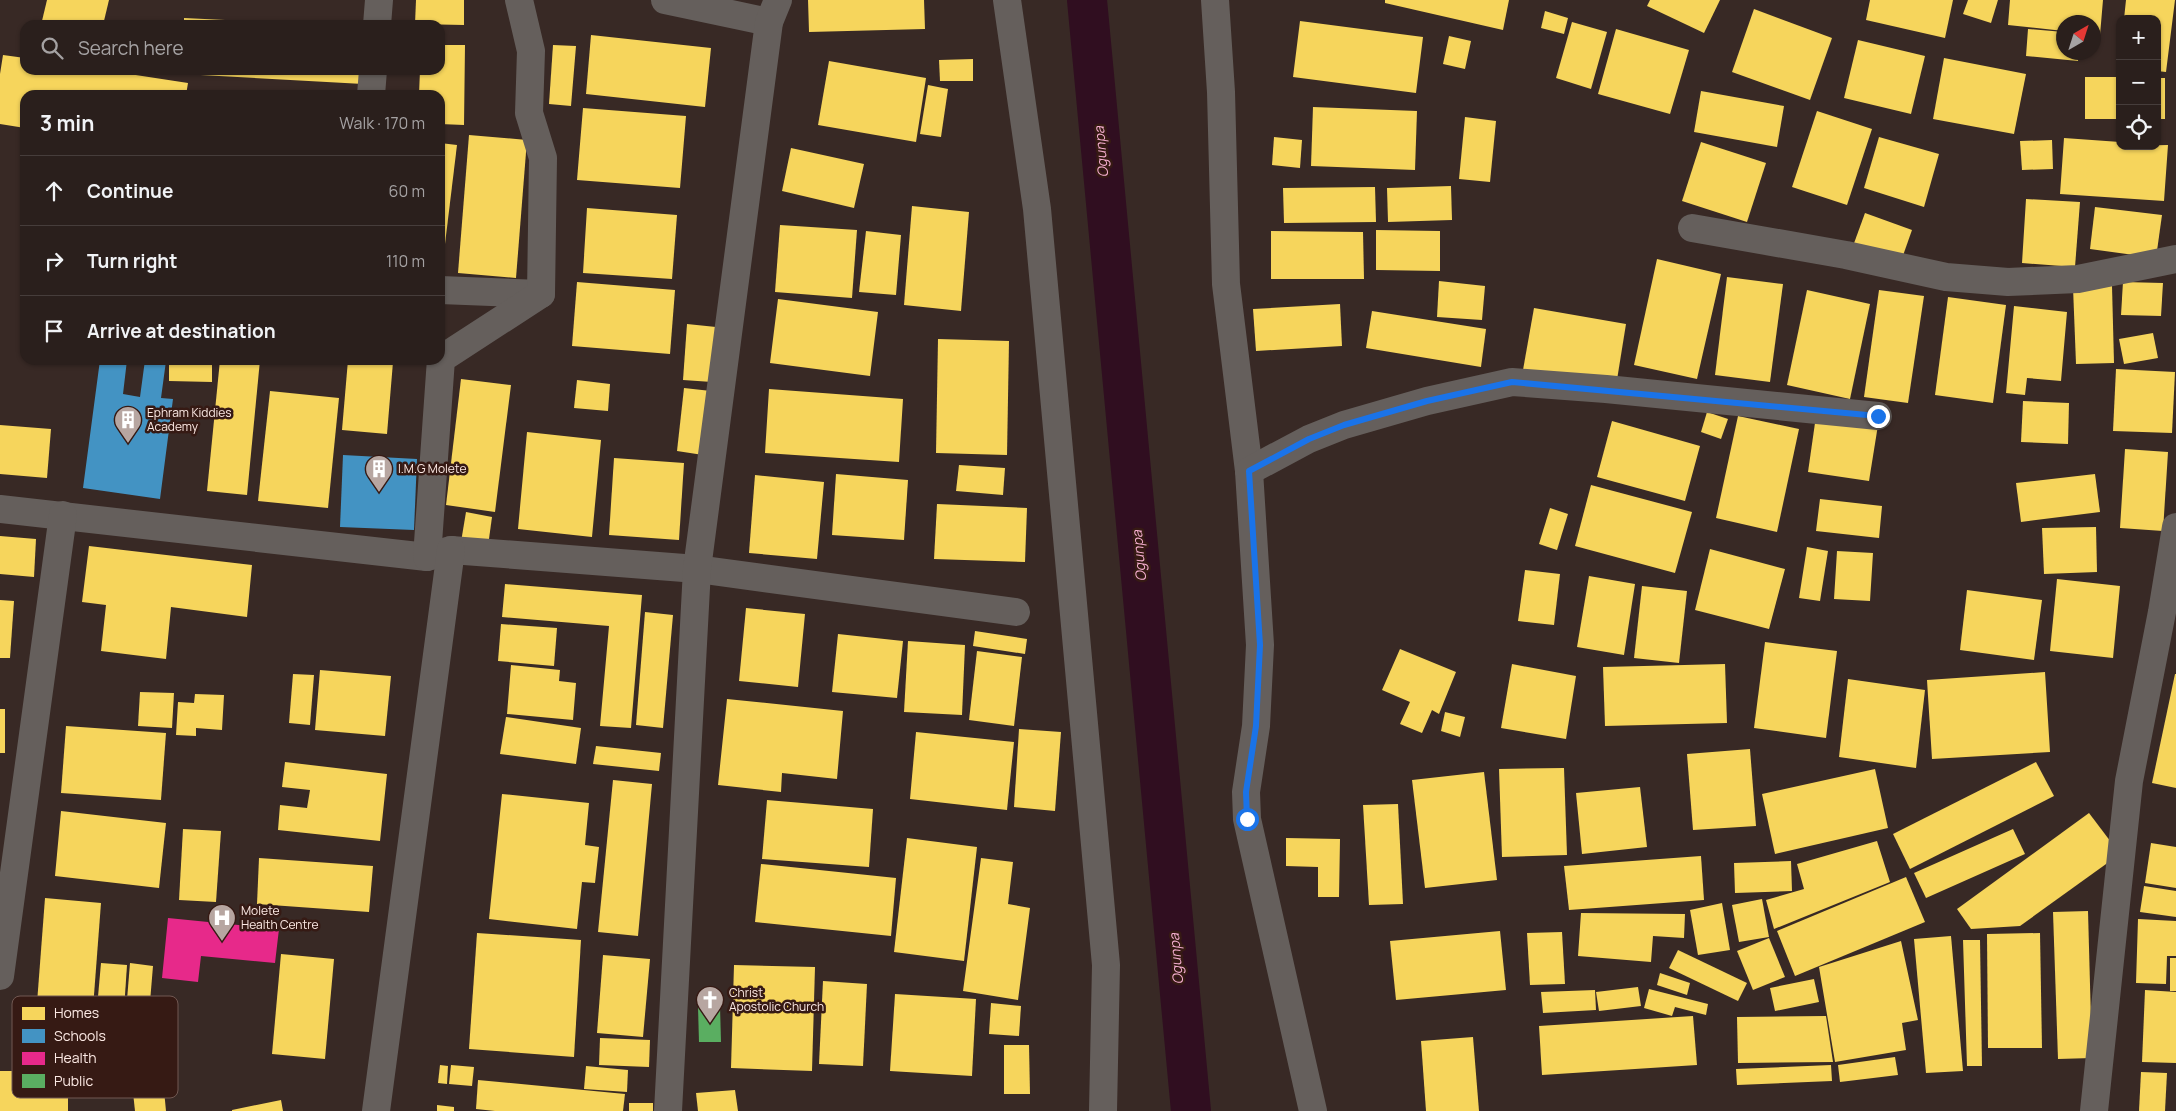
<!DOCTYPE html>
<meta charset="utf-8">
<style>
:root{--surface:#2a1f1c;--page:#322725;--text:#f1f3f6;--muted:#a5a2a3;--line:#463d3b}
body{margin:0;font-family:Manrope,sans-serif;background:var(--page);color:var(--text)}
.controls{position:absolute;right:15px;top:15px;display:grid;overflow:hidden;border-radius:10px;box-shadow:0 1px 4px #0004}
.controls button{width:45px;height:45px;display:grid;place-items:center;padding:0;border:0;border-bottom:1px solid var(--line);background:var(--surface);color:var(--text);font:25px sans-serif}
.compass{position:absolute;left:2056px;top:15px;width:45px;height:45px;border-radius:50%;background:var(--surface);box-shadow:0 1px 4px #0004;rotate:39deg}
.stop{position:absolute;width:15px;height:15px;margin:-11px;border:4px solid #1a73e8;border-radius:50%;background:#fff}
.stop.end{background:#1a73e8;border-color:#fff;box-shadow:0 1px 5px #0008}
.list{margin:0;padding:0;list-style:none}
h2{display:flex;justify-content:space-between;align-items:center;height:65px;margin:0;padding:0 20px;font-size:21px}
h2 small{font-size:16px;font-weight:400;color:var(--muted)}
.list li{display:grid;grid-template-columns:32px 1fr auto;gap:15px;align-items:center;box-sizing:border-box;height:70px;padding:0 20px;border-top:1px solid var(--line)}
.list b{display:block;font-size:19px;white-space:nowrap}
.list em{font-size:16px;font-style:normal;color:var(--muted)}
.icon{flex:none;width:28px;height:28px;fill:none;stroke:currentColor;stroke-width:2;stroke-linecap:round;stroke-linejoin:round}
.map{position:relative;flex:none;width:2176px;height:1111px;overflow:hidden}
.search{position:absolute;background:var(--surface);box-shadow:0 1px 4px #0004;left:20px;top:20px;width:425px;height:55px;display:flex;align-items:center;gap:12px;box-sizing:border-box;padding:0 18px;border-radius:15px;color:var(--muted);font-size:19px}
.panel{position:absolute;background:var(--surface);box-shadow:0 1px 4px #0004;left:20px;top:90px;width:425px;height:275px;border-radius:15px}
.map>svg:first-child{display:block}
.homes{fill:#f6d55c}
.schools{fill:#4393c3}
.health{fill:#e7298a}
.public{fill:#5aae61}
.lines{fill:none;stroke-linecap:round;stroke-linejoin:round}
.canal{stroke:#300e20;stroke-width:40}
.minor{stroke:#655f5c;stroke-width:28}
.route{stroke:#1a73e8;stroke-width:6}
.labels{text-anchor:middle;stroke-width:5;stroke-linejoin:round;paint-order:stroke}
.poi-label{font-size:12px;fill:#fce9e4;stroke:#361a14;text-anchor:start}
.water-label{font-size:14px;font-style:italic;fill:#f6afd0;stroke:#361a14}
.key{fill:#361a14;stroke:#715852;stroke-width:1}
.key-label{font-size:14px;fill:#fce9e4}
</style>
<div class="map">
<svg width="2176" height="1111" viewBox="0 0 2176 1111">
<rect width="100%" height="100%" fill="#382925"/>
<g class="homes">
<path d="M47 0H109L103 25H41Z"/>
<path d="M416 0H464V25L415 24Z"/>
<path d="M808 0H924L925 29 809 32Z"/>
<path d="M1385 0H1509L1503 30 1385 3Z"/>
<path d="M1650 0H1720L1704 33 1647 6Z"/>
<path d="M1870 0H1953L1945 38 1866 20Z"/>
<path d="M1968 0H1998L1991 23 1963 14Z"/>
<path d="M2010 0H2103L2100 35 2094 34V22H2064V31L2008 25Z"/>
<path d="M2126 0H2175L2166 72 2157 71V19H2124Z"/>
<path d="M1754 9 1832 38 1810 100 1732 72Z"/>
<path d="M1545 11 1568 18 1564 34 1541 28Z"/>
<path d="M184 18 289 23V25H184Z"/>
<path d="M1300 21 1423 37 1416 93 1293 77Z"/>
<path d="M1572 22 1607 32 1591 89 1556 78Z"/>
<path d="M1616 29 1689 50 1670 114 1598 94Z"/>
<path d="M2028 29 2064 32V52H2079L2078 61 2026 56Z"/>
<path d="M591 35 711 48 705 107 586 94Z"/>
<path d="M1449 36 1471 41 1465 69 1443 64Z"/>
<path d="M1858 40 1925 56 1911 114 1844 98Z"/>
<path d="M440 45H465L464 125 440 124V95H419L420 70H440Z"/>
<path d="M553 45 576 46 571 106 549 104Z"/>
<path d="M3 55 25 58V70H103L188 83 186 95H25V128L0 124V74Z"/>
<path d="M1944 58 2026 74 2014 134 1933 119Z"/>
<path d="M973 59V81H940L939 60Z"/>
<path d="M829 61 926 78 916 142 818 125Z"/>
<path d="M182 70H364L363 84 182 74Z"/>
<rect x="2085" y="77" width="35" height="42"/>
<rect x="2157" y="78" width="8" height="41"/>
<path d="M928 85 948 89 941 137 920 134Z"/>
<path d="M1701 91 1784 106 1777 147 1694 132Z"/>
<path d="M1313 107 1417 111 1415 170 1311 166Z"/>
<path d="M583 108 686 116 680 188 577 180Z"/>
<path d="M1817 111 1872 129 1847 205 1792 187Z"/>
<path d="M1465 117 1496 121 1490 182 1459 179Z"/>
<path d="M469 135 527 140 516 278 458 273Z"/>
<path d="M1274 137 1302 140 1300 168 1272 165Z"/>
<path d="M1879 137 1939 154 1924 207 1864 188Z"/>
<path d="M2064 138 2120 142V146L2168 145 2164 201 2060 194Z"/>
<path d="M2052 140 2053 169 2022 170 2020 141Z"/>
<path d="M1701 142 1766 163 1747 222 1682 201Z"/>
<path d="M440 143 457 145 441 277H440Z"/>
<path d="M791 148 864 164 854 208 782 191Z"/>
<path d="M1451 186 1452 220 1388 222 1387 188Z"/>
<path d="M1375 187 1376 222 1284 223 1283 188Z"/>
<path d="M2026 199 2080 202 2075 267 2022 263Z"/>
<path d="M912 206 969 212 961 311 904 305Z"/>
<path d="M2095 207 2162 215 2156 258 2090 249Z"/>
<path d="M587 208 677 215 672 279 583 273Z"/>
<path d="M1865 213 1912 230 1900 264 1853 246Z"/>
<path d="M780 225 857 230 852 298 775 292Z"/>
<path d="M1376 230 1440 231V271L1376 270Z"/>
<path d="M866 231 901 235 896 295 859 292Z"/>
<path d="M1271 231 1363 232 1364 279H1271Z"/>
<path d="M1657 259 1721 274 1697 379 1634 365Z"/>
<path d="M1727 277 1783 284 1770 382 1715 375Z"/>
<path d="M1439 281 1485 286 1482 320 1437 317Z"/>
<path d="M577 282 675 290 670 354 572 346Z"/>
<path d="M2123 282 2163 283 2161 316 2121 315Z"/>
<path d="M2112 286 2114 363 2076 364 2073 287Z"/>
<path d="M1807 290 1870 304 1850 399 1787 385Z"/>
<path d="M1879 290 1924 296 1908 403 1864 397Z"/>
<path d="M1948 297 2006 305 1993 403 1935 395Z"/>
<path d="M778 299 878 312 870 376 770 363Z"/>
<path d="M1340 304 1342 346 1256 351 1253 309Z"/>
<path d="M2014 306 2067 312 2061 381 2027 378 2025 395 2006 393Z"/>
<path d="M1534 308 1626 324 1616 386 1523 370Z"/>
<path d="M1372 311 1486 329 1481 367 1366 348Z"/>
<path d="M687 324 716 327 712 382 683 380Z"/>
<path d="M2153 333 2158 358 2124 364 2119 339Z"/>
<path d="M938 339 1009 341 1007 455 936 453Z"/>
<path d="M169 360H212V382L169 381Z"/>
<path d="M220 360H260L247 495 207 491Z"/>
<path d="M348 360 393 362 387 434 342 430Z"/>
<path d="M2116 369 2175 372 2172 433 2113 431Z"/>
<path d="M461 379 511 385 495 512 446 505Z"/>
<path d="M577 380 610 384 608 411 574 408Z"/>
<path d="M684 388 711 391 703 455 677 451Z"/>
<path d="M769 389 903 399 899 462 765 453Z"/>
<path d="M270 391 339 398 328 508 258 501Z"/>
<path d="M2023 401 2069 403 2068 444 2021 442Z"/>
<path d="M1707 412 1728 419 1721 439 1701 432Z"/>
<path d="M1738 416 1799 429 1777 532 1716 518Z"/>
<path d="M1816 416 1878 425 1869 481 1808 472Z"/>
<path d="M1612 421 1700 446 1685 501 1597 477Z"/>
<path d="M0 425 51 429 47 478 0 474Z"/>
<path d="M527 432 601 440 592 537 518 529Z"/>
<path d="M2125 449 2168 452 2163 531 2120 528Z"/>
<path d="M614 458 684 463 679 540 609 535Z"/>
<path d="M959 465 1005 468 1003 495 956 491Z"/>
<path d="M836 474 908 480 904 540 832 535Z"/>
<path d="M2095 474 2100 512 2021 522 2016 483Z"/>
<path d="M755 475 824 482 817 559 749 553Z"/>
<path d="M1591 485 1692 512 1675 573 1575 546Z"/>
<path d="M1820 499 1882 506 1879 538 1816 531Z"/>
<path d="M937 504 1027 508 1025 562 934 559Z"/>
<path d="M1550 508 1568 514 1557 550 1539 544Z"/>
<path d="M466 512 492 517 488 546 461 542Z"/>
<path d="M2096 527 2097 572 2044 574 2042 528Z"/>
<path d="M0 536 36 539 34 577 0 574Z"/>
<path d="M89 546 252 565 247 617 171 607 166 659 101 651 106 605 82 602Z"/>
<path d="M1807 547 1828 551 1820 601 1799 598Z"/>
<path d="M1710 549 1785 569 1769 629 1695 610Z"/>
<path d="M1837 551 1873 553 1870 601 1834 599Z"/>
<path d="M1525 570 1560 574 1554 625 1518 621Z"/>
<path d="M1589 576 1635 584 1624 655 1577 647Z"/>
<path d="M2057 579 2120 586 2113 658 2050 651Z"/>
<path d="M505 584 642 595 631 728 600 726 609 626 502 617Z"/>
<path d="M1642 586 1687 591 1679 663 1634 658Z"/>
<path d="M1967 590 2042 600 2034 660 1960 650Z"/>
<path d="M0 600 14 601 10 658H0Z"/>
<path d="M746 608 805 614 798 687 739 681Z"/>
<path d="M645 612 673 615 663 728 636 725Z"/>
<path d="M501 624 557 628 554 666 498 661Z"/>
<path d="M975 631 1027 639 1025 654 973 646Z"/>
<path d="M838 634 903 641 897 698 832 692Z"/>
<path d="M908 641 965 645 962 715 904 712Z"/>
<path d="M1765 642 1837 651 1826 738 1754 728Z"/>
<path d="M1400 649 1456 672 1439 714 1432 710 1422 733 1400 724 1410 702 1382 690Z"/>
<path d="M977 651 1022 657 1014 726 969 720Z"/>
<path d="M1512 664 1576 676 1566 739 1501 728Z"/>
<path d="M1725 664 1727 723 1605 726 1603 667Z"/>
<path d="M511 665 560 670 559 681 576 683 573 720 507 714Z"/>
<path d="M320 670 391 676 385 736 315 730Z"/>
<path d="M2045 672 2050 752 1932 759 1927 680Z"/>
<path d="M293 674 314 675 310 725 289 723Z"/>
<path d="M2175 674H2176V788L2152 783Z"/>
<path d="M1848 679 1925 690 1916 768 1839 757Z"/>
<path d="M140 692 174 693 172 728 138 726Z"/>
<path d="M195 694 224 695 222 730 196 728V736L176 735 178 702 194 703Z"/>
<path d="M727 699 843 711 837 779 782 773 781 792 718 785Z"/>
<rect x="0" y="709" width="5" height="44"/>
<path d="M1445 712 1465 717 1460 737 1441 731Z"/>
<path d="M506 717 581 728 576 764 500 754Z"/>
<path d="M66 726 166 733 161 800 61 793Z"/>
<path d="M1019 729 1061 732 1055 811 1014 807Z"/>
<path d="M916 732 1014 742 1007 810 910 799Z"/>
<path d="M596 746 661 753 659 771 593 764Z"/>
<path d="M1750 749 1756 826 1693 830 1687 754Z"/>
<path d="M285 762 387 774 380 841 278 830 280 805 307 808 310 790 282 787Z"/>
<path d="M2036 762 2054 796 1910 869 1893 834Z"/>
<path d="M1564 768 1567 855 1502 857 1499 769Z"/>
<path d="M1875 769 1888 828 1775 854 1762 794Z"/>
<path d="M1484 772 1497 880 1425 888 1412 780Z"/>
<path d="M613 780 652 784 638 936 598 932Z"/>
<path d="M1640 787 1647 847 1582 854 1576 793Z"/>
<path d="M502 794 589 803 585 845 599 847 595 883 582 882 577 929 489 919Z"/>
<path d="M767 800 873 809 869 867 762 859Z"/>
<path d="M1398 804 1403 904 1369 905 1363 805Z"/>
<path d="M61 811 166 823 159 888 55 876Z"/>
<path d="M2089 813 2120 854 2020 926 1971 929 1957 909Z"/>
<path d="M183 829 221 831 216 902 179 900Z"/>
<path d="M2013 829 2025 854 1926 898 1914 873Z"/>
<path d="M907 838 977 847 964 961 894 952Z"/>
<path d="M1286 838 1340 839 1339 897H1318V867L1286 866Z"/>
<path d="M1877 841 1890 882 1774 929 1766 900 1804 889 1797 864Z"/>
<path d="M2151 843 2176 847V888L2145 883Z"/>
<path d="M1701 856 1704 900 1569 910 1564 866Z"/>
<path d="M259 858 373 866 369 912 257 904Z"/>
<path d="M981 858 1013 862 1008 904 1030 908 1018 1000 963 991Z"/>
<path d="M1791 861 1792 891 1735 893 1734 863Z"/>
<path d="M761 864 896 878 891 936 755 922Z"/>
<path d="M1906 877 1925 922 1795 976 1777 931Z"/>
<path d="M2144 886 2176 891V917L2140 912Z"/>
<path d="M45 898 101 903 93 1008 37 1003Z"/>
<path d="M1762 899 1769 937 1739 942 1732 905Z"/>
<path d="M1722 903 1730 950 1698 955 1690 910Z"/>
<path d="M2088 911 2092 1058 2058 1059 2053 912Z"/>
<path d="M1581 913 1685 914 1684 938 1653 936 1651 962 1578 956Z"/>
<path d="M2138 919 2176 921V956H2167L2166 984 2136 983Z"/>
<path d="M1500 931 1506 990 1396 1000 1390 941Z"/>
<path d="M1562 932 1565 984 1530 985 1527 933Z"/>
<path d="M477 933 581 940 574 1057 469 1049Z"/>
<path d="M2040 933 2042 1048H1988L1987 934Z"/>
<path d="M1951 936 1963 1071 1926 1073 1914 939Z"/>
<path d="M1769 938 1785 977 1753 990 1737 951Z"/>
<path d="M1963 940H1980L1982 1066H1967Z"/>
<path d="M1901 941 1918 1020 1902 1023 1906 1050 1835 1062 1819 967Z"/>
<path d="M1678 950 1747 983 1738 1001 1669 968Z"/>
<path d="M281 954 334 959 325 1059 272 1054Z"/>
<path d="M603 955 650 959 643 1037 597 1033Z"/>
<rect x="2170" y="958" width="6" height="33"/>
<path d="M101 963 127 965 124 1010 97 1008Z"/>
<path d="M130 963 153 966 150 1002 127 1000Z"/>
<path d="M734 965 815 967 812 1071 731 1068Z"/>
<path d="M1660 973 1690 983 1687 995 1657 985Z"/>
<path d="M1814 979 1819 1002 1775 1011 1770 988Z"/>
<path d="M823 981 867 984 863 1066 819 1064Z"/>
<path d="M1638 987 1641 1006 1599 1011 1596 992Z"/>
<path d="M1649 989 1708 1004 1706 1015 1675 1007 1672 1016 1644 1008Z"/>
<path d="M1595 990 1596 1010 1543 1013 1541 992Z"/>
<path d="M2145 990 2176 992V1063L2142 1062Z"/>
<path d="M895 994 976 999 972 1076 890 1071Z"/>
<path d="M991 1003 1021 1006 1019 1036 989 1034Z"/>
<path d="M1693 1016 1697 1065 1542 1075 1539 1026Z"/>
<path d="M1826 1016 1833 1062 1738 1063 1737 1017Z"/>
<path d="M1473 1037 1479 1111H1426L1421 1041Z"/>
<path d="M600 1038 650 1040 649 1067 599 1065Z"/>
<path d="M1004 1045H1029L1030 1094H1004Z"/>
<path d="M1895 1057 1898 1075 1840 1082 1838 1065Z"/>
<path d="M440 1065 448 1066 447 1084 438 1083Z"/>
<path d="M451 1065 474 1067 472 1086 449 1084Z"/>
<path d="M1831 1065 1832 1081 1737 1085 1736 1069Z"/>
<path d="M586 1066 628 1070 627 1092 584 1089Z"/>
<rect x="0" y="1071" width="68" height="40"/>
<path d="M2141 1072 2167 1073 2165 1111H2139Z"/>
<path d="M163 1080 166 1111H135L132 1083Z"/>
<path d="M478 1080 625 1094 623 1111H495L476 1109Z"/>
<path d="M735 1090 738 1111H698L696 1093Z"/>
<path d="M281 1100 283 1111H232V1110Z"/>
<rect x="629" y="1103" width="24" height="8"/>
<path d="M437 1105 454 1107V1111H437Z"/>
</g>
<g class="schools">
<path d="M100 360H127L123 394 140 397 145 360 166 361 161 398 173 399 160 499 83 488Z"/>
<path d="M343 455 417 459 414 530 340 527Z"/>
</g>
<path class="health" d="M168 918 279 929 275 963 201 956 198 982 162 978Z"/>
<path class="public" d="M720 1006 721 1042H699L698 1007Z"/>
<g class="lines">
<path class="canal" d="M1087 0 1191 1111"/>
<g class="minor">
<path d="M665 0 769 22"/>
<path d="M1007 0 1037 209 1106 965 1103 1111"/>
<path d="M1215 0 1221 92 1226 284 1249 471 1260 645 1256 726 1246 792 1247 819 1313 1111"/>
<path d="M377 25 379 0"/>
<path d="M371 95 373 70"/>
<path d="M1692 228 1846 255 1946 277 2008 282 2078 279 2176 259"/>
<path d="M440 290 541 294"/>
<path d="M1249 471 1309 439 1344 425 1427 401 1512 382 1606 389 1878 416"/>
<path d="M0 509 427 557 451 550 697 569 1016 612"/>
<path d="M427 557 441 359 541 294 543 158 529 113 531 51 519 0"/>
<path d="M0 976 63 515"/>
<path d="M376 1111 451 550"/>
<path d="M668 1111 697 569 769 22 778 0"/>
<path d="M2094 1111 2129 781 2162 612 2176 527"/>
</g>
</g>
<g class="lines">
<path class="route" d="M1247 819 1246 792 1256 726 1260 645 1249 471 1309 439 1344 425 1427 401 1512 382 1878 416"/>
</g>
<defs>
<symbol id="building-pin" viewBox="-11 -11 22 30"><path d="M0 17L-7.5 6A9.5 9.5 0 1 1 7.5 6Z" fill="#b7a6a1" stroke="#361a14"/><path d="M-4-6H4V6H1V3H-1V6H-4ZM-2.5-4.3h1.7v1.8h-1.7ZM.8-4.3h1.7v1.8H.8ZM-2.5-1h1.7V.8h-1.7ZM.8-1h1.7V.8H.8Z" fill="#fff"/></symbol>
<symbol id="hospital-pin" viewBox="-11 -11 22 30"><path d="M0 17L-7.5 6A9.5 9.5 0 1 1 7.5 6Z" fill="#b7a6a1" stroke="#361a14"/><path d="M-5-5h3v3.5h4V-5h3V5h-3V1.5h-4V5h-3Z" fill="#fff"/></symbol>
<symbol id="church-pin" viewBox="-11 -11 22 30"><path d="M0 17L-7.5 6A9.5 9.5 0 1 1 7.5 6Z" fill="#b7a6a1" stroke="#361a14"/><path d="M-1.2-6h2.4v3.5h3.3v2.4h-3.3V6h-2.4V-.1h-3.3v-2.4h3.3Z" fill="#fff"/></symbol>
</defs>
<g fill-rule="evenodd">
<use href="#building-pin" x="112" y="404" width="32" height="43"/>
<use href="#building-pin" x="363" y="453" width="32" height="43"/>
<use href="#hospital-pin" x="206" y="902" width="32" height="43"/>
<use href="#church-pin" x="694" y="984" width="32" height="43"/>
</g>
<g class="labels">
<g class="poi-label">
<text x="147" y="417">Ephram Kiddies<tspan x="147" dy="14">Academy</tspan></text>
<text x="398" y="473">I.M.G Molete</text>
<text x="241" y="915">Molete<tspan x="241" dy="14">Health Centre</tspan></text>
<text x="729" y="997">Christ<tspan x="729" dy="14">Apostolic Church</tspan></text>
</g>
<g class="water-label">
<text transform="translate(1101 152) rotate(-95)" y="5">Ogunpa</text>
<text transform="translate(1139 556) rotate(-95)" y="5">Ogunpa</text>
<text transform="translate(1176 959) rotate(-95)" y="5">Ogunpa</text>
</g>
</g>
<rect x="12" y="996" width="166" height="102" rx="8" class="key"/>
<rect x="22" y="1007" width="23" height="13" fill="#f6d55c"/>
<rect x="22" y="1029" width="23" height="14" fill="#4393c3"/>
<rect x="22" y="1052" width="23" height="13" fill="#e7298a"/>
<rect x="22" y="1074" width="23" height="14" fill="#5aae61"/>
<g class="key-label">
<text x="54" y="1018">Homes</text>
<text x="54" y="1041">Schools</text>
<text x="54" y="1063">Health</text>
<text x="54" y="1086">Public</text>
</g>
</svg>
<div class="controls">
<button>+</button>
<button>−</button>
<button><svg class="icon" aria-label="locate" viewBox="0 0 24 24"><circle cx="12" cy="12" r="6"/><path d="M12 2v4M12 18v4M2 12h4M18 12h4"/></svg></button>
</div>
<svg class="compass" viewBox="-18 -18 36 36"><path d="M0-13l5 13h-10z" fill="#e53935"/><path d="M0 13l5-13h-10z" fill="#a5a2a3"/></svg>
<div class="stop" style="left:1247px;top:819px"></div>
<div class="stop end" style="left:1878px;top:416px"></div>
<div class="search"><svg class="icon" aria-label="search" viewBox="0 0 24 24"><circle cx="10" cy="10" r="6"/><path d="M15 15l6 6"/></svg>Search here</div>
<section class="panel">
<h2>3 min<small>Walk · 170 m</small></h2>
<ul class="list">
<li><svg class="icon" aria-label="ahead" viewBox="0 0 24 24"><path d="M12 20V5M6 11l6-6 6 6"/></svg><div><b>Continue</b></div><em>60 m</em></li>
<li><svg class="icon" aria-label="right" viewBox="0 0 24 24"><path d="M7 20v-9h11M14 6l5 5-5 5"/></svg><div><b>Turn right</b></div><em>110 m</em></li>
<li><svg class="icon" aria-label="arrive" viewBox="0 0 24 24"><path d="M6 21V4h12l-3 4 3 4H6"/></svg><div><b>Arrive at destination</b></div></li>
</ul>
</section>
</div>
